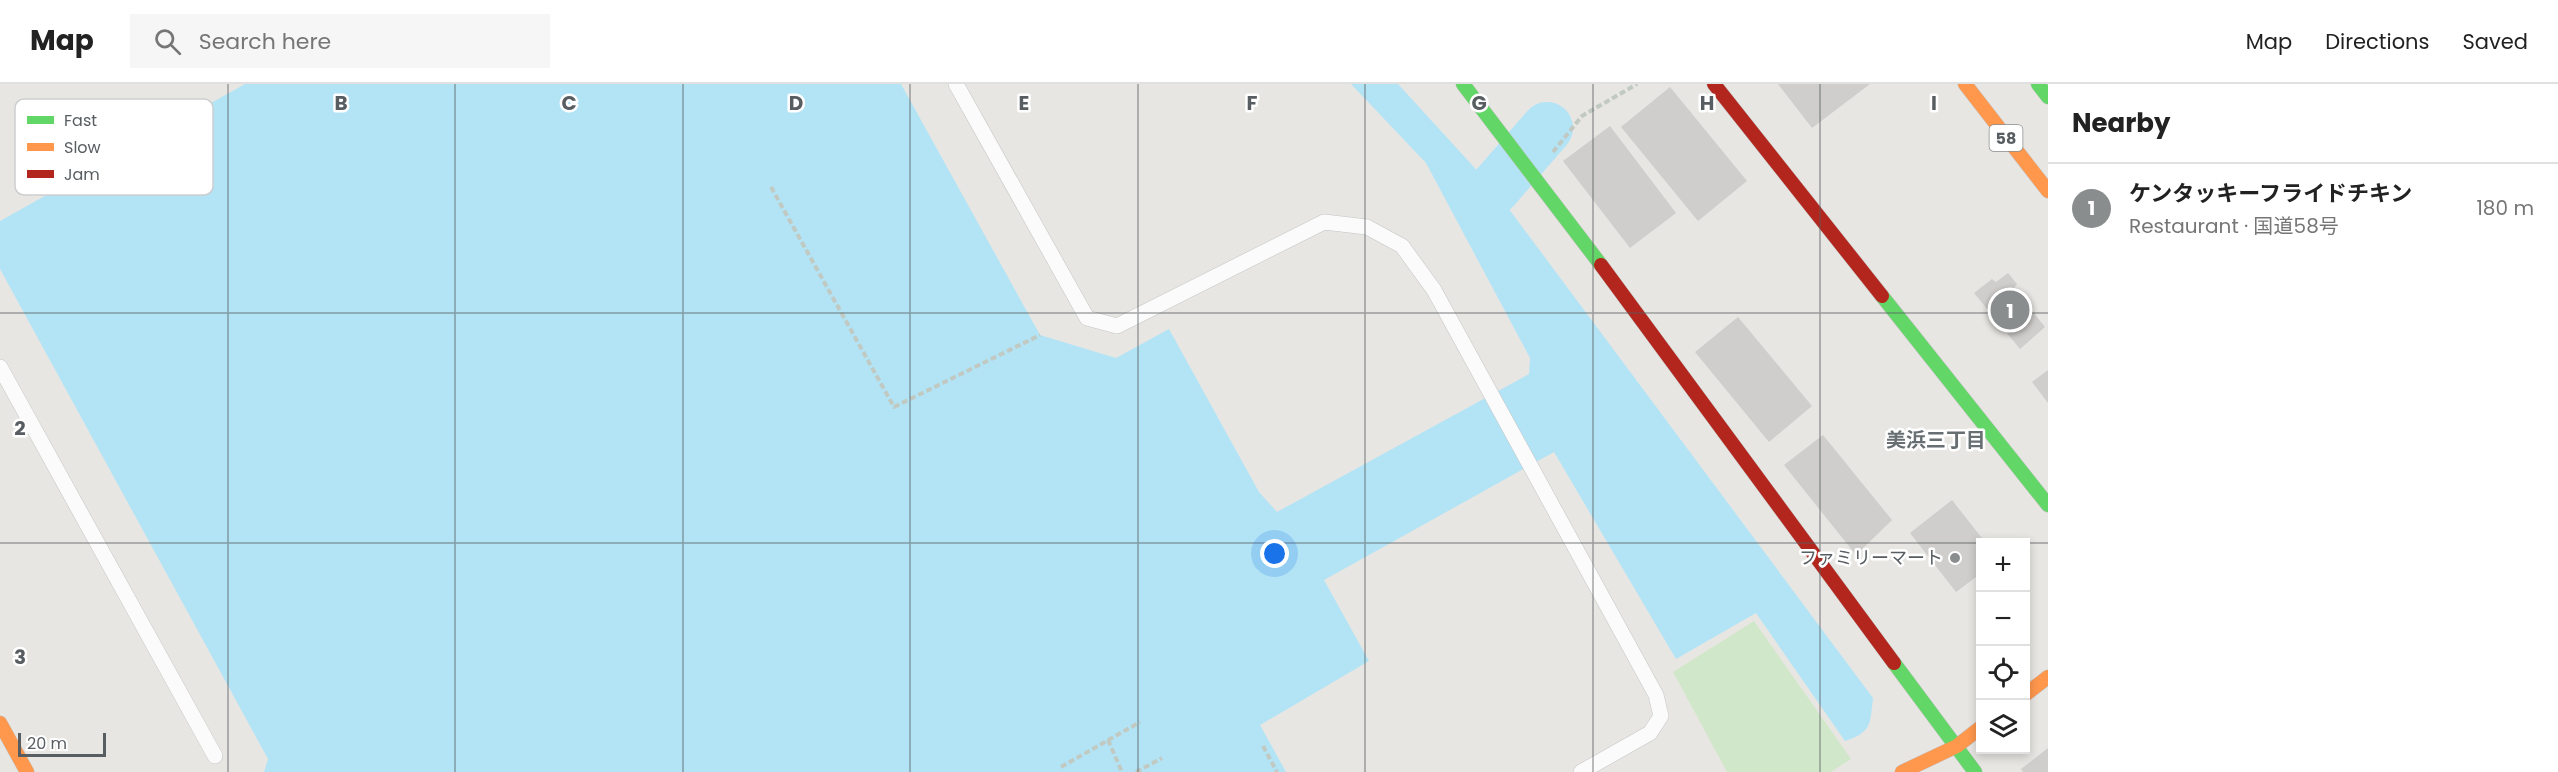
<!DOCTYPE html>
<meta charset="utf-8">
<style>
:root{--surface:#fff;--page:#f6f6f6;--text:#222;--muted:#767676;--line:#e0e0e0;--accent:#8a8d8e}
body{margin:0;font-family:Poppins,"Noto Sans JP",sans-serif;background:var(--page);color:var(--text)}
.controls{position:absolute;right:18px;bottom:18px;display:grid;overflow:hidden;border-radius:0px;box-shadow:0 3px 9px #0003}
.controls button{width:54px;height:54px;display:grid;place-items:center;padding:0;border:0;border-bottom:2px solid var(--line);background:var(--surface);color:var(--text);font:30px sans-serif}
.scale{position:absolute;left:18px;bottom:15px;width:88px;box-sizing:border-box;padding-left:6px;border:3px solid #575d61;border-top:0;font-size:16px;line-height:21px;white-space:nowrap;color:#575d61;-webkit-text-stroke:4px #fff;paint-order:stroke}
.you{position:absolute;left:1275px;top:470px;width:21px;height:21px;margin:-15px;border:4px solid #fff;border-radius:50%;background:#1a73e8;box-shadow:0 0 0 9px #1a73e833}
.badge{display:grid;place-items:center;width:39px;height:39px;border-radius:50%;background:var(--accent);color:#fff;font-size:20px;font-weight:700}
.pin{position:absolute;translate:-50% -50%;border:3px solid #fff;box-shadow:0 2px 6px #0006}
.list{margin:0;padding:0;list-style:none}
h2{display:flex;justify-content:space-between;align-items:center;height:78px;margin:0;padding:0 24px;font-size:26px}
h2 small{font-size:20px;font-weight:400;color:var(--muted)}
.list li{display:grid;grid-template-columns:39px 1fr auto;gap:18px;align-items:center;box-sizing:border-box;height:90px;padding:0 24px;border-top:2px solid var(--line)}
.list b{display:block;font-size:22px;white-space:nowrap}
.list p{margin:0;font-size:20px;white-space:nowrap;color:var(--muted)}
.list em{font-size:20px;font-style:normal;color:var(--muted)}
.icon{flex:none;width:33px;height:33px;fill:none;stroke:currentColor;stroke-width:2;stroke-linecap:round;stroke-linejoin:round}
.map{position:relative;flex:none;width:2048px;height:688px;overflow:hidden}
header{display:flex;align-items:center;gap:36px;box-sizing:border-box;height:84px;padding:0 30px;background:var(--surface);border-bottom:2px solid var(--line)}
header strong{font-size:28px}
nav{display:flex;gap:33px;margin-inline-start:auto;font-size:21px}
.search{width:420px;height:54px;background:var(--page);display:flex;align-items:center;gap:15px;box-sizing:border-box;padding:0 21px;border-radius:0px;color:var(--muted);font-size:22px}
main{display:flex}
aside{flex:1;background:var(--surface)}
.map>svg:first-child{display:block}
.green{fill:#d1e7ca}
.water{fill:#b2e4f6}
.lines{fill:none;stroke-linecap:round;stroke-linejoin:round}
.river{stroke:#b2e4f6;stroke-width:52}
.building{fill:#d0cecc}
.lane-casing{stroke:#c4c5c5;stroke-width:16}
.fast-casing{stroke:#c4c5c4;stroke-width:15}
.slow-casing{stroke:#c4c5c4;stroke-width:15}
.jam-casing{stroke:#c4c5c4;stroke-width:15}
.path{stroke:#c1c9c3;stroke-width:4;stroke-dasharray:6 3;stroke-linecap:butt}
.lane{stroke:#fcfbfb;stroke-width:15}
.fast{stroke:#63d668;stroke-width:14}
.slow{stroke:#ff974d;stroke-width:14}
.jam{stroke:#b3261e;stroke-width:14}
.grid{fill:none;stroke:#575d61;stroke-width:1.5;stroke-opacity:0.55}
.poi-dot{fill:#8a8d8e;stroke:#fff;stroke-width:2}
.labels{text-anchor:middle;stroke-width:5;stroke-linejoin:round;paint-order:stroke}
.shield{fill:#fff;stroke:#898e90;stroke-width:1.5}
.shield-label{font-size:16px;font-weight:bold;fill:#575d61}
.poi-label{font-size:18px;fill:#575d61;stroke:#fff;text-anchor:end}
.neighbourhood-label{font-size:20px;font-weight:bold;fill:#686f73;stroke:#fff}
.key{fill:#fff;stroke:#cdced0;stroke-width:1.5}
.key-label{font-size:16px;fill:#575d61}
.grid-label{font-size:20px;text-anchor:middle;font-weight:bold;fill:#575d61;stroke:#fff;stroke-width:5;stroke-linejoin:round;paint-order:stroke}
</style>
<header>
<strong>Map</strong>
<div class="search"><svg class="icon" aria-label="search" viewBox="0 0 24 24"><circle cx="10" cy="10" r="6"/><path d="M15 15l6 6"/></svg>Search here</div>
<nav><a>Map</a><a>Directions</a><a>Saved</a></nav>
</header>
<main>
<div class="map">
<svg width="2048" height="688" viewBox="0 0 2048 688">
<rect width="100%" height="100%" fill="#e8e6e2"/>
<path class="green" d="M1754 537 1851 675 1831 688H1727L1673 588Z"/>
<path class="water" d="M245 0H901L1040 251 1116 274 1169 245 1259 408 1277 428 1529 290 1530 274 1426 79 1351 0H1398L1494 105 1873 614C1870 640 1872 648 1845 657L1756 529 1676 575 1554 368 1324 496 1369 577 1260 641 1286 688H264L268 675 0 185V137Z"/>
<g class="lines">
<path class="river" d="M1494 105 1547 44"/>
</g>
<g class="building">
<path d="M1778 0H1870L1812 44Z"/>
<path d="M1670 3 1747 97 1698 137 1621 43Z"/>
<path d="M1610 42 1676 129 1630 164 1563 77Z"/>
<path d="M2008 189 2017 200 2014 204 2045 243 2020 265 1974 209 1992 195 1996 198Z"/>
<path d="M1738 233 1812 322 1769 358 1695 268Z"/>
<path d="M2048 286V319L2032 298Z"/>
<path d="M1823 351 1892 436 1856 471 1784 381Z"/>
<path d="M1952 416 1985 458H1980V490L1956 508 1910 449Z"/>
<path d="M2048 664V688H2023L2021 685Z"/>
</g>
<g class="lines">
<defs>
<g id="lane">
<path d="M956 0 1087 234 1117 242 1324 138 1367 143 1402 162 1434 206 1656 611 1661 632 1650 649 1581 688"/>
<path d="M0 283 215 672"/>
</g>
<g id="fast">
<path d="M1463 0 1601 181"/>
<path d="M2038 0 2048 13"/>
<path d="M1882 212 2048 421"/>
<path d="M1894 579 1975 688"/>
</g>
<g id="slow">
<path d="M1965 0 2048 107"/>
<path d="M2026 610 2048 593"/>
<path d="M0 639 27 688"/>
<path d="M1902 688 1957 662 1980 644"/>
</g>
<g id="jam">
<path d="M1714 0 1882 212"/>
<path d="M1601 181 1894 579"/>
</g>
</defs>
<use href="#lane" class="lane-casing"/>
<use href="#fast" class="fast-casing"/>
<use href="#slow" class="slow-casing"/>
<use href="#jam" class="jam-casing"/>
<g class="path">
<path d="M1553 68 1582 32 1637 0"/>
<path d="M771 103 894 323 1040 251"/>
<path d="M1108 656 1122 688"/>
<path d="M1263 662 1277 688"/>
<path d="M1061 683 1140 638"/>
<path d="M1136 688 1162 674"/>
</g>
<use href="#lane" class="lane"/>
<use href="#fast" class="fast"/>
<use href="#slow" class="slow"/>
<use href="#jam" class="jam"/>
</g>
<path class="grid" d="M228 0V688M455 0V688M683 0V688M910 0V688M1138 0V688M1365 0V688M1593 0V688M1820 0V688M0 229H2048M0 459H1980M2026 459H2048"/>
<circle class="poi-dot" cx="1955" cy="474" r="6"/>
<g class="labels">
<rect class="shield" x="1989.5" y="41" width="33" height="26" rx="4.5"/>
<g class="shield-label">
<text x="2006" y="60">58</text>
</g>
<g class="poi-label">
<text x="1943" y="480">ファミリーマート</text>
</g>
<g class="neighbourhood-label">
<text x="1936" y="363">美浜三丁目</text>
</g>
</g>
<rect x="15" y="15" width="198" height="96" rx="9" class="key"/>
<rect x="27" y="32" width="27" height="8" fill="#63d668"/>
<rect x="27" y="59" width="27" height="8" fill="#ff974d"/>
<rect x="27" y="86" width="27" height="8" fill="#b3261e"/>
<g class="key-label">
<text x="64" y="42">Fast</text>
<text x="64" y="69">Slow</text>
<text x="64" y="96">Jam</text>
</g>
<g class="grid-label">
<text x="341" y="26">B</text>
<text x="569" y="26">C</text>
<text x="796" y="26">D</text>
<text x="1024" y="26">E</text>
<text x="1252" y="26">F</text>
<text x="1479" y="26">G</text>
<text x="1707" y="26">H</text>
<text x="1934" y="26">I</text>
<text x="20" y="351">2</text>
<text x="20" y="580">3</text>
</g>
</svg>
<div class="controls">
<button>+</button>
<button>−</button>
<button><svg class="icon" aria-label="locate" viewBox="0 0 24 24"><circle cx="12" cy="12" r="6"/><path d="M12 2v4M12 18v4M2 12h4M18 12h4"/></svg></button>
<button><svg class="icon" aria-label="layers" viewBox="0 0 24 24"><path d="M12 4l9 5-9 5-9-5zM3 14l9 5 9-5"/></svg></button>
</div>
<div class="scale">20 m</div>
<div class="you"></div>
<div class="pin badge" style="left:2010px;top:226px">1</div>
</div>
<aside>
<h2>Nearby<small></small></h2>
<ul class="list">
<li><span class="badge">1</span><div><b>ケンタッキーフライドチキン</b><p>Restaurant · 国道58号</p></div><em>180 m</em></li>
</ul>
</aside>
</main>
